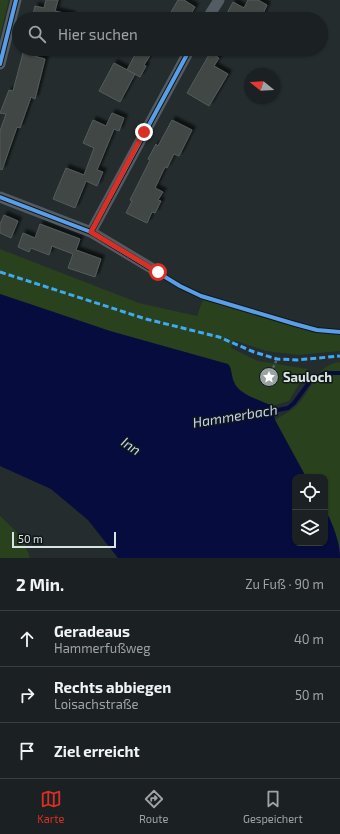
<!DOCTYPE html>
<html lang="de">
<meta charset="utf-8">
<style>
:root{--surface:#1b2122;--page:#24292a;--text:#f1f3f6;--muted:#a0a3a5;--line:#393e40;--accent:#d93025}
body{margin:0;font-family:"Exo 2",sans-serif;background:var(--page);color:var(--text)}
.controls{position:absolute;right:12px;bottom:12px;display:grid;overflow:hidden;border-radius:8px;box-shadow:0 1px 3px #0004}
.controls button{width:36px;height:36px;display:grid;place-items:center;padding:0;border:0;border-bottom:1px solid var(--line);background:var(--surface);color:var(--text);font:20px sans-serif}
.compass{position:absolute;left:244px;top:68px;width:36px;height:36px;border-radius:50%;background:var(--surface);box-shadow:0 1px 3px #0004;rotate:288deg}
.scale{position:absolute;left:12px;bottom:10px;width:104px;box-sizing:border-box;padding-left:4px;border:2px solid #dae3e3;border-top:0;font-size:11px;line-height:14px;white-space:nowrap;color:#dae3e3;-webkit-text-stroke:3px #101717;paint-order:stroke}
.stop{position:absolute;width:12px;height:12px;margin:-9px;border:3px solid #d93025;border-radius:50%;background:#fff}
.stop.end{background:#d93025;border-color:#fff;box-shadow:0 1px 4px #0008}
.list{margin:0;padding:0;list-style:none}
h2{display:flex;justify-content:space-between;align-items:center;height:52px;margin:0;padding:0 16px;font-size:17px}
h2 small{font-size:13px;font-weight:400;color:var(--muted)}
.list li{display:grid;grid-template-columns:26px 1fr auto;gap:12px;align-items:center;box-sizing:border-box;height:56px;padding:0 16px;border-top:1px solid var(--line)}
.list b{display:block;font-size:15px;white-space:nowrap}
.list p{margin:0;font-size:13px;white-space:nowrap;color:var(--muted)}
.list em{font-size:13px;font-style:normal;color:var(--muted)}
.icon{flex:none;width:22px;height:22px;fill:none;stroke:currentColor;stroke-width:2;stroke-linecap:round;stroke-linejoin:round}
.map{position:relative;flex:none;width:340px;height:558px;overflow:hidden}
.search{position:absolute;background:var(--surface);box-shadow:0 1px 3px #0004;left:12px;right:12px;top:12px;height:44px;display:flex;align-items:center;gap:10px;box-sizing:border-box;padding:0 14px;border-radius:22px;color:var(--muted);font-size:15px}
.sheet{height:220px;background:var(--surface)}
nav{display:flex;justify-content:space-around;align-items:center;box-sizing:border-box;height:56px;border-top:1px solid var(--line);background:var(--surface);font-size:11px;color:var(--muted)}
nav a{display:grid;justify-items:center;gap:2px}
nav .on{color:var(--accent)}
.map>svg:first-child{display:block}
.green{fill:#29411d}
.water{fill:#060d3e}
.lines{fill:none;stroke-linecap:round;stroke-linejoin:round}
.stream{stroke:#060d3e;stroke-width:4}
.building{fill:#404645;stroke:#555b5b;filter:url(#shadow)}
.path{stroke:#576064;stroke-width:2.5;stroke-dasharray:3 2;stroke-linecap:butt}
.street{stroke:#525c62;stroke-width:11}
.quiet{stroke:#3fa9f5;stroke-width:3;stroke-dasharray:6 3;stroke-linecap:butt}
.cycleway-casing{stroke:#101717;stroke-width:6}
.cycleway{stroke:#5a9eea;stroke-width:4}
.route{stroke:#d93025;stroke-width:5}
.labels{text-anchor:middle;stroke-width:3;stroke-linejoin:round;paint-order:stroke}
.poi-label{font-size:13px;font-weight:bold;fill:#dae3e3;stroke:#101717;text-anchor:start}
.water-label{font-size:14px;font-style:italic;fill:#c2d1f5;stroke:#101717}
</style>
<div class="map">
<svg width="340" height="558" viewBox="0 0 340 558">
<defs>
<filter id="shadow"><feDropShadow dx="3.5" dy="-3.5" stdDeviation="1" flood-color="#0009"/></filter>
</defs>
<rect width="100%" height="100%" fill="#242c2e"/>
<g class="green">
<path d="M0 0H9L0 36Z"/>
<path d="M0 249 139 303 197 316 203 299 308 330 340 335V351L298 355 266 351 233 340 231 348 258 361 308 369 289 401 272 406 244 394 234 384 230 366 110 331 0 294Z"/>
<path d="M340 362V550L330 518 325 510V477H306L275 420C283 415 293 410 299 403 313 388 316 365 340 362Z"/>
<path d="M0 516 22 537 30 558H0Z"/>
</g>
<path class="water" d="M0 294 110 331 228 364C232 368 231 376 234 382 239 395 260 400 272 406L275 420 306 477H295V543H325V510C333 524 340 542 340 558H118L88 520 51 489 0 466Z"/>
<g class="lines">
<path class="stream" d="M268 412 288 408 294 403 311 380 325 373H340"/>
</g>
<g class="building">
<path d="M46 0H58L55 11 72 15 71 19H32L35 6 44 8Z"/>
<path d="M178 0H184L195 7 188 19H167Z"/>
<path d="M248 0H258L267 5 261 18 255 15 263 19H224L233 2 244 8Z"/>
<path d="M138 49H154L144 65 146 66 140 77 127 70Z"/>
<path d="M23 53 45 59 35 99 31 97 20 128 17 127 2 170 0 169V131L6 114 0 113 9 90 13 91Z"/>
<path d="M210 53 219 58 214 66 228 74 209 106 187 93Z"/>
<path d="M114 63 135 74 120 102 99 91Z"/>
<path d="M112 113 124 118 119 131 114 129 97 170 103 172 97 186 86 181 75 208 53 199 66 168 84 175 94 148 83 143 93 120 106 126Z"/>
<path d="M172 120 192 130 179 156 174 154 167 168 165 167 155 188 163 192 158 200 161 201 155 213 152 212 147 223 126 213 132 201 130 200 150 160 148 159 156 144 158 146Z"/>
<path d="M4 215 18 221 11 238 0 233V224Z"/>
<path d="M40 224 80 239 76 250 101 259 95 277 68 268 73 254 52 246 49 255 31 248 29 252 18 247 23 233 35 238Z"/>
</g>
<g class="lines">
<path class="path" d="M269 377 277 359"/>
<g class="street">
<path d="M207 19 219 0"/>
<path d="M0 64 16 0"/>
<path d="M0 197 91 232 158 272"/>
<path d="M91 232 190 49"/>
</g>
<path class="quiet" d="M0 272 146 319 219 337 254 352 277 359 297 360 340 356"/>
<defs>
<g id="cycleway">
<path d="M0 64 16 0"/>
<path d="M0 197 91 232 180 286 201 296 295 324 317 330 340 332"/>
<path d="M91 232 190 49"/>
</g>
</defs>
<use href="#cycleway" class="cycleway-casing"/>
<use href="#cycleway" class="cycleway"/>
</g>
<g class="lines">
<path class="route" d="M144 132 91 232 158 272"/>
</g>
<defs>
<symbol id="sight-disc" viewBox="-11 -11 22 22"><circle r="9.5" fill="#9aa3a4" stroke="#101717"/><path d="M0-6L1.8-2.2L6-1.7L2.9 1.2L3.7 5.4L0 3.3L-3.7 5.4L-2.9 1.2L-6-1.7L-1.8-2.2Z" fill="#fff"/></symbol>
</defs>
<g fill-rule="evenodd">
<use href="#sight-disc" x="258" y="366" width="22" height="22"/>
</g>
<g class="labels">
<g class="poi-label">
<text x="283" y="382">Sauloch</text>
</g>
<g class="water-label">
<text transform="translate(235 416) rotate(-9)" y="5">Hammerbach</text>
<text transform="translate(131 446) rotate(34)" y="5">Inn</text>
</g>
</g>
</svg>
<div class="controls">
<button><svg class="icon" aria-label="locate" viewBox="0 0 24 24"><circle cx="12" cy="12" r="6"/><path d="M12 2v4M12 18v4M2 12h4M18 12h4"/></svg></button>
<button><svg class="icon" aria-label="layers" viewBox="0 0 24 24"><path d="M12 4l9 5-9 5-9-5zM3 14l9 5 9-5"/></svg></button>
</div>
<svg class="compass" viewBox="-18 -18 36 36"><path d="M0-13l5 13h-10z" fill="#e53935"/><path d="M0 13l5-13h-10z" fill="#a0a3a5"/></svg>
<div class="scale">50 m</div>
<div class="stop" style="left:158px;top:272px"></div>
<div class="stop end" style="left:144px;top:132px"></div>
<div class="search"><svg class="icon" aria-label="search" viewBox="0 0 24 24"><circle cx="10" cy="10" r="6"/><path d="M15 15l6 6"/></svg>Hier suchen</div>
</div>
<section class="sheet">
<h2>2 Min.<small>Zu Fuß · 90 m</small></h2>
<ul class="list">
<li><svg class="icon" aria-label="ahead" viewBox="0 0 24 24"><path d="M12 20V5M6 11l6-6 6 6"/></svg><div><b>Geradeaus</b><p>Hammerfußweg</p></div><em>40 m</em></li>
<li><svg class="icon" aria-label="right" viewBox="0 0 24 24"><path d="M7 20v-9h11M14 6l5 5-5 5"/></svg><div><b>Rechts abbiegen</b><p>Loisachstraße</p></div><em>50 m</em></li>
<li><svg class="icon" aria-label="arrive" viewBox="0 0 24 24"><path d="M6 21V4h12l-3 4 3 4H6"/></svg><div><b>Ziel erreicht</b></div></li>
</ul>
</section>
<nav>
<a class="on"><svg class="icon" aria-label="map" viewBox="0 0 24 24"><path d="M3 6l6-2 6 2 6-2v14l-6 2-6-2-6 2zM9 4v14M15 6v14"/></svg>Karte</a>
<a><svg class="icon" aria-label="directions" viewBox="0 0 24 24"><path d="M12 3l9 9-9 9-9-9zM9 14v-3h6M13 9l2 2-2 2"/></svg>Route</a>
<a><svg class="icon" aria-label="saved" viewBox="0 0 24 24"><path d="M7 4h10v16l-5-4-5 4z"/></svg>Gespeichert</a>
</nav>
